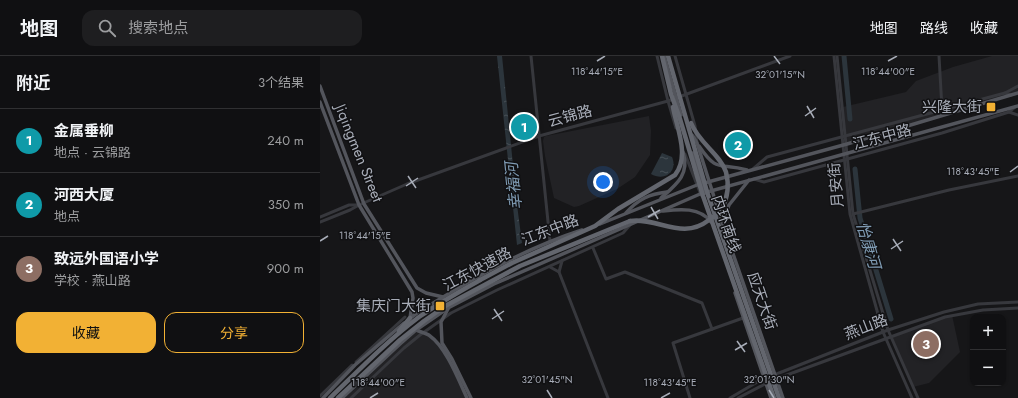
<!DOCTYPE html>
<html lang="zh">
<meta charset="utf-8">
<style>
:root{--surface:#101012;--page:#1e1e20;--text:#f1f3f6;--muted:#9c9d9f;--line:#303032;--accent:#f2b134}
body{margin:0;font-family:Jost,"Noto Sans SC",sans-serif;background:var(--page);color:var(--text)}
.controls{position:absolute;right:12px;bottom:12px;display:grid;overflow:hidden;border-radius:8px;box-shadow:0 1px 3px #0004}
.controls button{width:36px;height:36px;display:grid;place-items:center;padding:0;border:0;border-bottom:1px solid var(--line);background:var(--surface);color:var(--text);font:20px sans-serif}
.you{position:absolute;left:283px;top:126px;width:14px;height:14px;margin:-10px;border:3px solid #fff;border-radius:50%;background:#1a73e8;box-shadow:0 0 0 6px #1a73e833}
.badge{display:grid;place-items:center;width:26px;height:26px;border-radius:50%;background:var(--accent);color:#fff;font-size:13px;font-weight:700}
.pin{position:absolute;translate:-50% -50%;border:2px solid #fff;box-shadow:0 1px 4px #0006}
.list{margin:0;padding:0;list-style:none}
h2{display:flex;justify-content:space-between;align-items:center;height:52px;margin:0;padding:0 16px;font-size:17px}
h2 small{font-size:13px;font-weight:400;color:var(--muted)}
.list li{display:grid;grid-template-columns:26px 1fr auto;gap:12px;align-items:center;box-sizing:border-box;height:64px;padding:0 16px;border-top:1px solid var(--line)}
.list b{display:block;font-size:15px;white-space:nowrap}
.list p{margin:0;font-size:13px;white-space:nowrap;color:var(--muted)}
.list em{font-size:13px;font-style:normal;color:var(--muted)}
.actions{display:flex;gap:8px;padding:12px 16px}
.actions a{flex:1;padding:9px 0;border:1px solid var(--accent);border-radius:12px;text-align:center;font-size:14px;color:var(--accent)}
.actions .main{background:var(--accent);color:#111}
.icon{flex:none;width:22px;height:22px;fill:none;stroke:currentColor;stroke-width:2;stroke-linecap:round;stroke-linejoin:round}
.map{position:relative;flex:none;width:698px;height:342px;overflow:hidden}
header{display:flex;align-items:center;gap:24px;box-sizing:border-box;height:56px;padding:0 20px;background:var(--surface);border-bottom:1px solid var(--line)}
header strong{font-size:19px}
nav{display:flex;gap:22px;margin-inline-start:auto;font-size:14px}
.search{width:280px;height:36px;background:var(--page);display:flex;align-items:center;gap:10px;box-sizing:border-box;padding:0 14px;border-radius:12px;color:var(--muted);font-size:15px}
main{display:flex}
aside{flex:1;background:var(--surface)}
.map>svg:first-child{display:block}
.built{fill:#222225}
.water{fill:url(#water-ripples)}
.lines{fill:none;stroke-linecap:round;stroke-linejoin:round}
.river{stroke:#2c353c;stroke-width:5}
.minor{stroke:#37383d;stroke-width:3}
.major{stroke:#53555c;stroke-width:3.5}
.highway{stroke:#63666e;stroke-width:4.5}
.highway-bridge{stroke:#63666e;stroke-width:4.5}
.ticks{fill:none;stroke:#a8adb8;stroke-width:1.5}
.poi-dot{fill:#f2b134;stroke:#111113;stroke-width:1.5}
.labels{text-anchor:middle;stroke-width:3;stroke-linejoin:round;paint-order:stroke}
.poi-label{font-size:15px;fill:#a8adb8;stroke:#111113;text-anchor:end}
.street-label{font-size:15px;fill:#a8adb8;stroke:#111113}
.water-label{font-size:16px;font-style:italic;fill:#7f9bb3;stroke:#111113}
.ticks-label{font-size:10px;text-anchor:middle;fill:#a8adb8;stroke:#111113;stroke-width:3;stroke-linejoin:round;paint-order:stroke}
</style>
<header>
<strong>地图</strong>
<div class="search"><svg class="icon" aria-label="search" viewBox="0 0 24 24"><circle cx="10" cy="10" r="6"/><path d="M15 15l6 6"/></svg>搜索地点</div>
<nav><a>地图</a><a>路线</a><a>收藏</a></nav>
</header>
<main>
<aside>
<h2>附近<small>3个结果</small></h2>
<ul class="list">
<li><span class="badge" style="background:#0f9aa8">1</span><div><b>金属垂柳</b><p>地点 · 云锦路</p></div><em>240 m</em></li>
<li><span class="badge" style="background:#0f9aa8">2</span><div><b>河西大厦</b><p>地点</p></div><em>350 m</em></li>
<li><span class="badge" style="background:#8d6e63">3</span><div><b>致远外国语小学</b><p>学校 · 燕山路</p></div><em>900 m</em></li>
</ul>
<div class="actions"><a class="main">收藏</a><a>分享</a></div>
</aside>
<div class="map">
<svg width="698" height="342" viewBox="0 0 698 342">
<defs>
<pattern id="water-ripples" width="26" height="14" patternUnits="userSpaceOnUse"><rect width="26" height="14" fill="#2c353c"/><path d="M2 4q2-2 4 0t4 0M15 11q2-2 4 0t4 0" fill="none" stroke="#485056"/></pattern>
</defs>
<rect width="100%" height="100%" fill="#161618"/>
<g class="built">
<path d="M672 0H698V37L527 88 523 51 586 36 596 25 633 11Z"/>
<path d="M329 60 331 75 330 99 315 121 297 133 259 150 254 151 234 142 225 100 223 85 224 81 226 80Z"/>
<path d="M632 259 640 296 609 327 593 331 571 280Z"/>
<path d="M96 274 110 280 129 304 147 342H23Z"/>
</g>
<g class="water">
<path d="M177 0H182L197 149 202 187 197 189Z"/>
<path d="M342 97 352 101C358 115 345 126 331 118Z"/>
</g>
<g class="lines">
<g class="river">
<path d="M524 0 530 63"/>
<path d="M535 113 540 162 571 263"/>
</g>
<g class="minor">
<path d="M211 0 230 185"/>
<path d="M337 0 348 45 356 72"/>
<path d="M355 0 375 70 377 87"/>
<path d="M514 0 530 158 563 276 592 342"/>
<path d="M517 0 533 158 568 274 598 342"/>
<path d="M619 0 622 53"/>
<path d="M685 37 698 30"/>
<path d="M689 56 698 59"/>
<path d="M365 98 381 139"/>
<path d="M433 113 447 101 685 37 691 39"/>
<path d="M434 123 444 126 622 77 689 56 695 51"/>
<path d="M533 158 629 134 698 120"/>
<path d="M0 161 29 149H37"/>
<path d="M0 166 30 154 39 149 87 128 219 80 348 45 470 0"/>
<path d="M273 192 286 223 305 216 382 247 392 273"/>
<path d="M230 211 239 216 288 342"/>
<path d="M239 216 242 205"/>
<path d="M36 306 85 261"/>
<path d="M454 319 568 274 624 256 658 248 698 246"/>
<path d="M456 323 625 261 663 254 698 252"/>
<path d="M0 340 32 309"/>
<path d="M31 342 84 292 100 279 131 257 177 234 303 177 310 169"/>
<path d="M370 342 353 287 423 262"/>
<path d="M410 342 439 325 445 323"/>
<path d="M418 342 447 327"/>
</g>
<g class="major">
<path d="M344 0 361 59"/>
<path d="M0 30 44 148 97 232 106 237 123 241"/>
<path d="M0 46 39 149 92 236 93 242 90 262"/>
<path d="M372 79 377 87 402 166 463 342"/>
<path d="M379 90C398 118 399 106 427 114"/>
<path d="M373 97 385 137"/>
<path d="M341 142C357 128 370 118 363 96"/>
<path d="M343 155C360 153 380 151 391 166"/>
<path d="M306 157C318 143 330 138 347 136"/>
<path d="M402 166 409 149 429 124"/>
<path d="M280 168 377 129 527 88 698 37"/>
<path d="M415 237 451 342"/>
<path d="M128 253 121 266 122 287 132 303 151 342"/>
<path d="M89 263 97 257C150 224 203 193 262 174"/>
<path d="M96 274C100 276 107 277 110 280 126 291 139 325 147 342"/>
<path d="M3 342 35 309 84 267"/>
<path d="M22 342 80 288 96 274 128 252 174 228 380 138 698 50"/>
</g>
<g class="highway">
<path d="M79 275 90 262"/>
<path d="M10 342C39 314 67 285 99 261 119 247 139 236 160 224"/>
<path d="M18 342 80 284 104 265 127 249 200 210 310 165"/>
</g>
<g class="highway-bridge">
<path d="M342 0 351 38 360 63 383 140 454 342"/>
<path d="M348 0 388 139 459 342"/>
<path d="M310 165C338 161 362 185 389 164 394 161 398 157 402 152 408 141 409 128 406 116 400 98 379 87 371 67"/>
<path d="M160 224 192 207 275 170 298 153 355 119C370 100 357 73 353 51"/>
</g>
</g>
<path class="ticks" d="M454 0 460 8M277 5 285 0M568 5 577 0M487 50 494 62M485 60 496 52M690 116 698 110M88 120 96 132M86 130 98 122M331 151 338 163M328 161 340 154M573 183 581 195M0 185 8 180M571 193 583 185M174 253 182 265M172 263 184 255M417 285 425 296M415 294 427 287M227 334 232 342M449 334 454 342M50 342 58 337M341 342 350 337"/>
<g class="poi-dot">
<rect x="666" y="46" width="10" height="10" rx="2"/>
<rect x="115" y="245" width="10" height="10" rx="2"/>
</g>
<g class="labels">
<g class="poi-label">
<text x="662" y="56">兴隆大街</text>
<text x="111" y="255">集庆门大街</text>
</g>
<g class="street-label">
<text transform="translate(250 60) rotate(-15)" y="5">云锦路</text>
<text transform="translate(562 81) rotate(-15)" y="5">江东中路</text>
<text transform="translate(39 97) rotate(68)" y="5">Jiqingmen Street</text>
<text transform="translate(516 129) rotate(-95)" y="5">月安街</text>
<text transform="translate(406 168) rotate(71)" y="5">内环南线</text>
<text transform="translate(230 174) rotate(-21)" y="5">江东中路</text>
<text transform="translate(157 213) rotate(-28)" y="5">江东快速路</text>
<text transform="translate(442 245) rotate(71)" y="5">应天大街</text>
<text transform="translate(546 271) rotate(-21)" y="5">燕山路</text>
</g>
<g class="water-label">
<text transform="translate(193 130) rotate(-96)" y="6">幸福河</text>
<text transform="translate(549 189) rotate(74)" y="6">怡康河</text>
</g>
</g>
<g class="ticks-label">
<text x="277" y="19">118°44'15"E</text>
<text x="568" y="19">118°44'00"E</text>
<text x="460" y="22">32°01'15"N</text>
<text x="653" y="119">118°43'45"E</text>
<text x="45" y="183">118°44'15"E</text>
<text x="227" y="327">32°01'45"N</text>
<text x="449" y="327">32°01'30"N</text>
<text x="58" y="330">118°44'00"E</text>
<text x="350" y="330">118°43'45"E</text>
</g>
</svg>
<div class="controls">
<button>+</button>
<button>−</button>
</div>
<div class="you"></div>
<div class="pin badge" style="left:204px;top:71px;background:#0f9aa8">1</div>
<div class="pin badge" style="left:418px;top:89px;background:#0f9aa8">2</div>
<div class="pin badge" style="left:606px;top:288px;background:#8d6e63">3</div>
</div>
</main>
